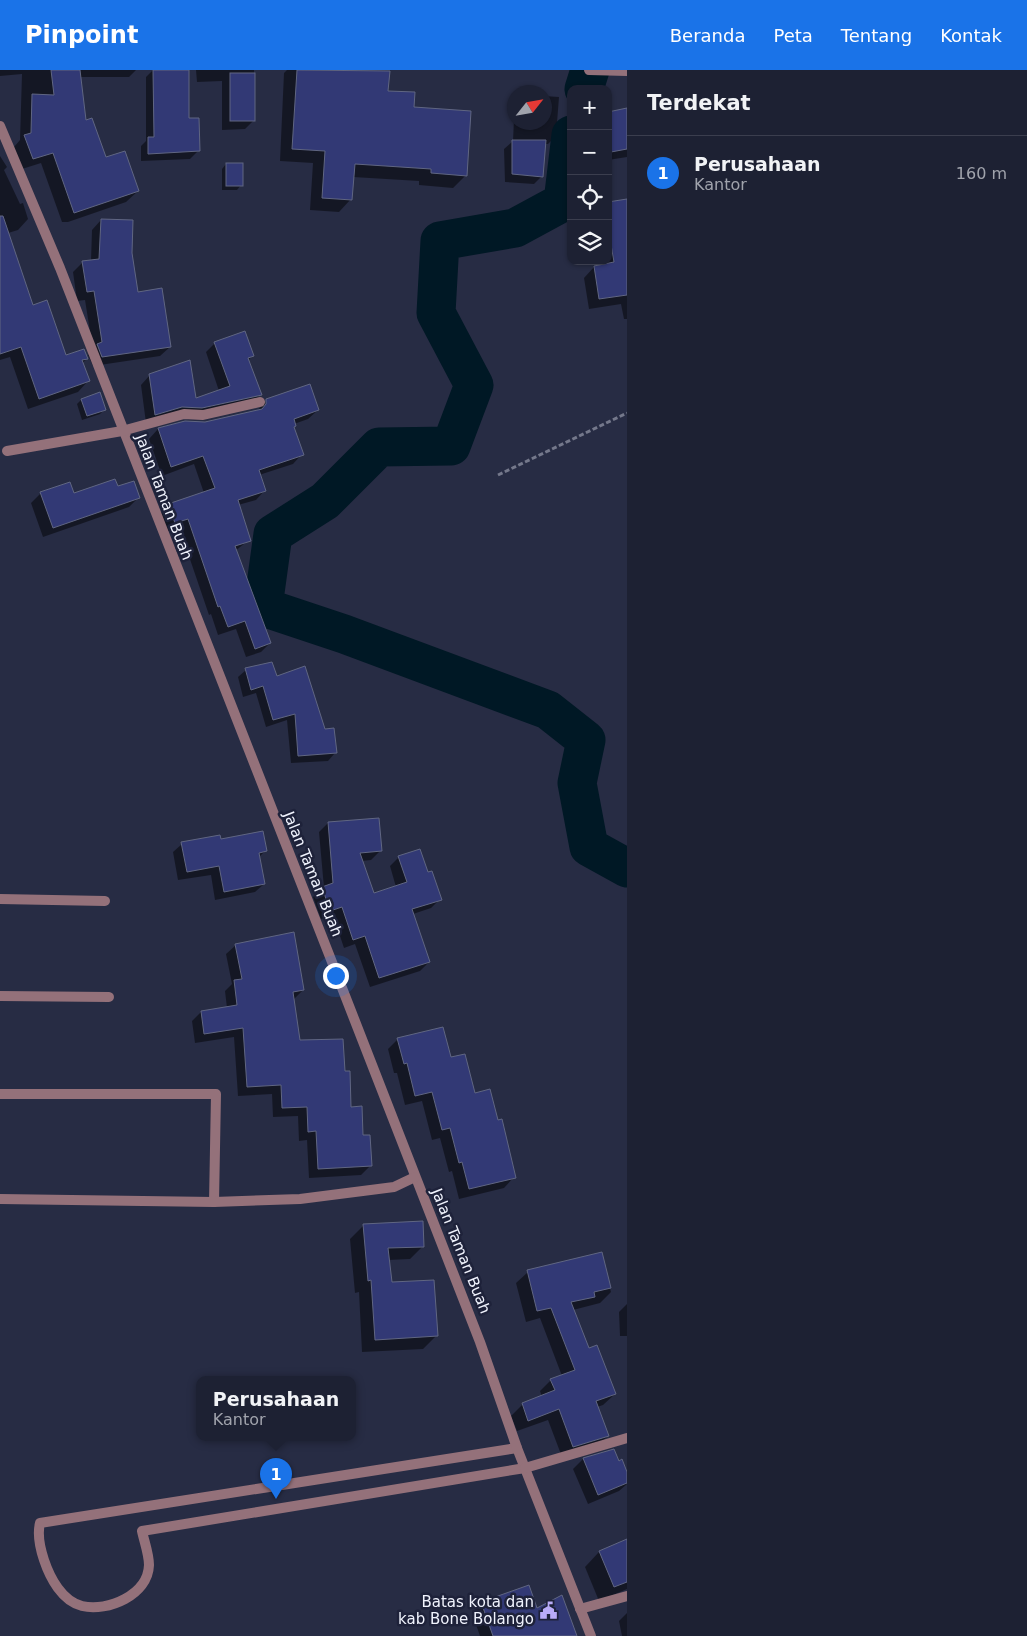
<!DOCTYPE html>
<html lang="id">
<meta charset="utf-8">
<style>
:root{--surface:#1d2133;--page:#25293b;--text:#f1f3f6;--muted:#a0a3ac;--line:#3b3e4e;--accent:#1a73e8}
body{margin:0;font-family:"DejaVu Sans",sans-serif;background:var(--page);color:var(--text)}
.controls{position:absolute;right:15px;top:15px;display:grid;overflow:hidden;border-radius:10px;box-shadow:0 1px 4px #0004}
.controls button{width:45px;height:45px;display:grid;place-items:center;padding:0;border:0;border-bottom:1px solid var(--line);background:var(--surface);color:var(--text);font:25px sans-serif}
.compass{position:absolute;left:507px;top:15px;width:45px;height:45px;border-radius:50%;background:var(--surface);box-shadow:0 1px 4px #0004;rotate:59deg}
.you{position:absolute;left:335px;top:905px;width:18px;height:18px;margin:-12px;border:4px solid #fff;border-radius:50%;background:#1a73e8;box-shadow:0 0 0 8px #1a73e833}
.badge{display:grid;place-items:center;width:32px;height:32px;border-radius:50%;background:var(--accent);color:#fff;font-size:16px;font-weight:700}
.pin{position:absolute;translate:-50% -41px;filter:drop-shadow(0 1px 2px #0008)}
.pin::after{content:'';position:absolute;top:26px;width:18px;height:15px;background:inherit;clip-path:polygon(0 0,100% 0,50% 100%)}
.popup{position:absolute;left:196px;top:1306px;width:160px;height:65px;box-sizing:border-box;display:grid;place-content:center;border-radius:10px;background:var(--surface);filter:drop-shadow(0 1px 4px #0005);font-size:16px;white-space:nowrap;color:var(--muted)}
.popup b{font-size:19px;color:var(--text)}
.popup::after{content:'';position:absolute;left:50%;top:100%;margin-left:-10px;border:10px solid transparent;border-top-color:var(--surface)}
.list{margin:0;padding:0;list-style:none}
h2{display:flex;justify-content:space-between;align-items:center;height:65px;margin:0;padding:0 20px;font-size:21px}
h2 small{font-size:16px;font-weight:400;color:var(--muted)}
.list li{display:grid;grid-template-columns:32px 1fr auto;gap:15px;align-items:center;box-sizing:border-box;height:75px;padding:0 20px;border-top:1px solid var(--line)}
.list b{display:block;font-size:19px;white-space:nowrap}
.list p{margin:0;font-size:16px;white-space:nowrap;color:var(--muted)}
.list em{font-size:16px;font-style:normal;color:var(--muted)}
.icon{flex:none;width:28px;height:28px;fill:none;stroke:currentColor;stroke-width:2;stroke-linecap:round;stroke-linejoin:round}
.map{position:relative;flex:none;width:627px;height:1566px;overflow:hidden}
header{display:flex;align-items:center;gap:30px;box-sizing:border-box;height:70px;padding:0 25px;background:var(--accent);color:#fff}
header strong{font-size:24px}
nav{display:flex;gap:28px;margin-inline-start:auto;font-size:18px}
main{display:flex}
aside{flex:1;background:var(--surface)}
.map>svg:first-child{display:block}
.shadow{fill:#0007}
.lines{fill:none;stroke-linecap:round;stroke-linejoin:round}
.river{stroke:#001825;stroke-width:39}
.building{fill:#323975;stroke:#606682}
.path{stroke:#74788b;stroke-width:3;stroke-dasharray:5 2.5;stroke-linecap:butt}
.service{stroke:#94717a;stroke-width:10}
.minor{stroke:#94717a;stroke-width:10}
.tertiary{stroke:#94717a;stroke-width:10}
.labels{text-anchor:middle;stroke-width:5;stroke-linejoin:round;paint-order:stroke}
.street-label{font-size:15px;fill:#f0f3fd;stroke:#1e223a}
.poi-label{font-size:15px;fill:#f0f3fd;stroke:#1e223a;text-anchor:end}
</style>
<header>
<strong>Pinpoint</strong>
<nav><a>Beranda</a><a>Peta</a><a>Tentang</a><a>Kontak</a></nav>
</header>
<main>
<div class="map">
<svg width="627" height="1566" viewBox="0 0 627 1566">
<rect width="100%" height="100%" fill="#272c44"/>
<g class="shadow">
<path d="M0 0H136L129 7H80L85 52 105 89 138 121 126 132 68 152H62L41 93 22 99 14 77 20 70 22 4 0 6Z"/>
<path d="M153 0H188V49L198 81 190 89 141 91V76L146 71V7Z"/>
<path d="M196 0H254V50L245 59 222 60V11L197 12Z"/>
<path d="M287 0H344L387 22 412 38 466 105 453 118 419 115V111L353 107 351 129 339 142 310 140 313 93 280 91 284 3Z"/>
<path d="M544 26 559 27 556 66 548 74H545L542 106 534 114 505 112 504 79 513 71 514 49V52H544Z"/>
<path d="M627 40V87L608 90V43Z"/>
<path d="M0 86 7 97 4 100 20 134 23 133 28 149 18 160 8 163 32 236 66 286 87 289 82 293 88 311 78 322 28 339 10 287 0 290Z"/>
<path d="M226 94 241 115 237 120H222V99Z"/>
<path d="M627 130V249H624L621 234 589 239 584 208 594 197 603 195 602 191H608V133Z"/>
<path d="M101 150 131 183 137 223 170 277 160 286 93 296 88 285 93 280 85 230 77 231 73 202 83 192 91 191 92 160Z"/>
<path d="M215 273 252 286 248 291 260 325 251 334 146 353 141 315 150 305 195 330 219 321 206 282Z"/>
<path d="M81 330 104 340 100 344 82 350 77 334Z"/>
<path d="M267 330 318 340 308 349 294 354 293 357 302 384 293 394 259 405 265 420 256 430 238 435 249 470 235 481 270 573 261 582 246 587 236 559 218 565 211 544 209 545 179 457 166 462 159 445 169 435 204 423 194 394 162 406 149 369 158 359 185 352 205 353 257 341Z"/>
<path d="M117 418 138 428 129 437 43 467 31 433 41 423 73 425Z"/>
<path d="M246 600 276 608 324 660 335 683 328 691 291 693 287 650 266 657 256 623 243 627 238 607Z"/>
<path d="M328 753 380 781 371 790 361 791 373 825 396 817 390 796 399 787 427 804 440 829 431 838 413 844 429 892 420 901 370 917 355 874 344 878 333 845 321 849 313 827 324 818 319 762Z"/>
<path d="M220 770 265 781 259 787 264 814 255 822 215 830 211 805 178 810 173 782 182 774Z"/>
<path d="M236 875 303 920 293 930 299 972 344 1002 350 1038 362 1066 370 1096 361 1105 309 1108 307 1070 299 1071 298 1046 273 1047 272 1024 238 1026 234 967 195 973 192 951 201 942 227 938 225 921 232 914 226 884Z"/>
<path d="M398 969 450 989 474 1024 514 1107 504 1118 459 1129 452 1101 449 1102 440 1068 432 1070 422 1031 405 1035 397 1003H394L388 979Z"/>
<path d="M422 1153 423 1176 410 1189 388 1190 391 1213 436 1266 423 1279 362 1282 359 1222 355 1223 350 1169 363 1156Z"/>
<path d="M601 1183 611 1222 600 1233 573 1240 589 1280 615 1324 603 1335 597 1337 608 1366 596 1377 562 1387 548 1350 517 1361 511 1346 523 1334 542 1327 540 1321 551 1310 562 1306 540 1248 526 1252 516 1213 528 1202Z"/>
<path d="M627 1234V1266H620L619 1242Z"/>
<path d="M613 1380 618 1392 627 1405V1414L619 1421 588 1434 573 1399 583 1389Z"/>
<path d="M627 1470V1519L599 1531 585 1497 599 1482Z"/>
<path d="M482 1533 537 1540 576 1566H480L472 1543Z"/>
<path d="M627 1543V1566H622L619 1551Z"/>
</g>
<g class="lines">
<g class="river">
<path d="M584 19 590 0"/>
<path d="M571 65 563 132 515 158 440 171 436 243 474 315 451 376 379 377 325 431 273 464 263 537 344 564 548 640 586 670 577 713 589 777 627 798"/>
</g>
</g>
<g class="building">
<path d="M51 0H80L86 50 92 48 106 87 125 81 139 121 74 143 53 83 33 89 24 65 31 63 32 24 54 25Z"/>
<path d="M153 0H189V48H199L200 81 148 84V67H154Z"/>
<path d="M297 0 390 1 388 21 415 22 414 37 471 41 467 106 431 103V99L355 94 352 130 322 128 325 81 292 79Z"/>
<rect x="230" y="3" width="25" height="48"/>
<path d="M627 38V79L611 82 608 42Z"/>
<path d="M512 70H546L543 107 512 104Z"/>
<rect x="226" y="93" width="17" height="23"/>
<path d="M627 129V225L599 229 594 196 614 192 608 157V132Z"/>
<path d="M0 146H3L33 235 47 230 66 285 84 279 88 289 82 290 90 311 39 329 21 277 0 284Z"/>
<path d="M101 149 133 150 132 183 138 222 162 218 171 277 102 287 97 274 102 272 94 221 87 222 82 191 99 189Z"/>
<path d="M245 261 254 286 248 288 262 325 202 338 182 337 155 345 149 304 190 290 196 328 230 316 214 272Z"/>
<path d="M310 314 319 340 294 349 296 356 294 357 304 385 259 400 266 421 238 430 251 471 235 476 271 573 255 579 245 551 228 557 220 536 218 537 188 449 175 453 168 434 215 418 203 386 171 397 158 358 185 351 205 352 262 339 266 334V329Z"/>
<path d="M100 322 106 340 87 346 81 329Z"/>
<path d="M115 409 118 416 134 411 140 428 53 458 40 422 70 412 74 423Z"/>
<path d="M272 592 277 606 305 596 325 659 334 658 337 683 298 686 295 644 273 650 263 616 251 620 245 598Z"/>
<path d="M379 748 382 781 360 783 374 823 407 812 398 786 420 779 428 802 432 801 442 830 412 839 430 892 379 908 365 866 353 870 342 837 330 841 322 817 333 813 328 752Z"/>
<path d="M263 761 267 781 259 783 265 814 224 822 219 796 187 802 181 772 220 765 221 769Z"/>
<path d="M294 862 304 920 293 922 300 970 343 969 345 1001H350L351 1037 362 1036 363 1065H370L372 1096 318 1099 316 1061 308 1062 307 1037 282 1038 281 1015 247 1017 243 958 204 964 201 941 237 935 234 910 242 909 235 874Z"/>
<path d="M443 957 451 987 465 984 475 1023 490 1019 498 1050 502 1049 516 1108 469 1119 462 1092 459 1093 450 1058 442 1060 432 1022 415 1026 407 993 404 994 397 968Z"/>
<path d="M423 1151 424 1177 388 1178 392 1212 434 1210 438 1266 375 1270 371 1210 368 1211 363 1154Z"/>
<path d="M602 1182 611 1218 594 1222 595 1227 571 1232 589 1278 597 1275 616 1324 596 1331 609 1366 573 1377 559 1339 528 1351 522 1333 555 1320 550 1309 575 1300 551 1238 537 1241 527 1200Z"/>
<path d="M614 1379 619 1391 622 1389 627 1402V1413L598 1425 583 1388Z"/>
<path d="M627 1469V1512L614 1517 599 1481Z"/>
<path d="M529 1515 537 1538 562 1525 577 1566H493L481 1532Z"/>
</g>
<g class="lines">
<path class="path" d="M498 405 627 343"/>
<g class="service">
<path d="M7 381 122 361"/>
<path d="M517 1378 40 1453C37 1465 40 1478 44 1490 50 1508 62 1531 82 1536 108 1542 148 1525 149 1495 149 1484 144 1471 142 1461L525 1398"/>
</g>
<g class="minor">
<path d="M0 56 60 198 330 887 480 1272 517 1378 591 1566"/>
<path d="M122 361 184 344 203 345 260 332"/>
<path d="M0 829 105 831"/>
<path d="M0 926 109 927"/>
<path d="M0 1024H216L214 1132"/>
<path d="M0 1129 214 1132 300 1129 394 1117 415 1107"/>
<path d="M525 1398 627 1368"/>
<path d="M580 1539 627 1526"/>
</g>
<path class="tertiary" d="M589 0 627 1"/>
</g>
<defs>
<symbol id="civic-bare" viewBox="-9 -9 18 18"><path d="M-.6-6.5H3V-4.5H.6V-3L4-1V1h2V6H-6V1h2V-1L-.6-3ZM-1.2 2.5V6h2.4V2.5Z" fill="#b8abf7" stroke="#1e223a" stroke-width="2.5" paint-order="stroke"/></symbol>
</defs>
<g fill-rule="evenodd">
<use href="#civic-bare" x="536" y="1528" width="25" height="25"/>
</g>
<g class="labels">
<g class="street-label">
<text transform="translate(164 427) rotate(69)" y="5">Jalan Taman Buah</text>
<text transform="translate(313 804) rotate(68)" y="5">Jalan Taman Buah</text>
<text transform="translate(461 1181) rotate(68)" y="5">Jalan Taman Buah</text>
</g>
<g class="poi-label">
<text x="534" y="1537">Batas kota dan<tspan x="534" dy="17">kab Bone Bolango</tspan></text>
</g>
</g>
</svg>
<div class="controls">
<button>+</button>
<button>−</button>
<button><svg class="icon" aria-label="locate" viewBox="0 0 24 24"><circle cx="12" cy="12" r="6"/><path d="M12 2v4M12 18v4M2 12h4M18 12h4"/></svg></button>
<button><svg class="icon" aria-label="layers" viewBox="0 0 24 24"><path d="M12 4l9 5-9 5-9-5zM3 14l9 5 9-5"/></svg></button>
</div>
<svg class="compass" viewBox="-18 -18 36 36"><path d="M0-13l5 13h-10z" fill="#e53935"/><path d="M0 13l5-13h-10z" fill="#a0a3ac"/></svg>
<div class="you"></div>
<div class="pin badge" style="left:276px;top:1429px">1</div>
<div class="popup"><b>Perusahaan</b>Kantor</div>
</div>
<aside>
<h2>Terdekat<small></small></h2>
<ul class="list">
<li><span class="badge">1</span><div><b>Perusahaan</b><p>Kantor</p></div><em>160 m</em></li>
</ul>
</aside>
</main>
